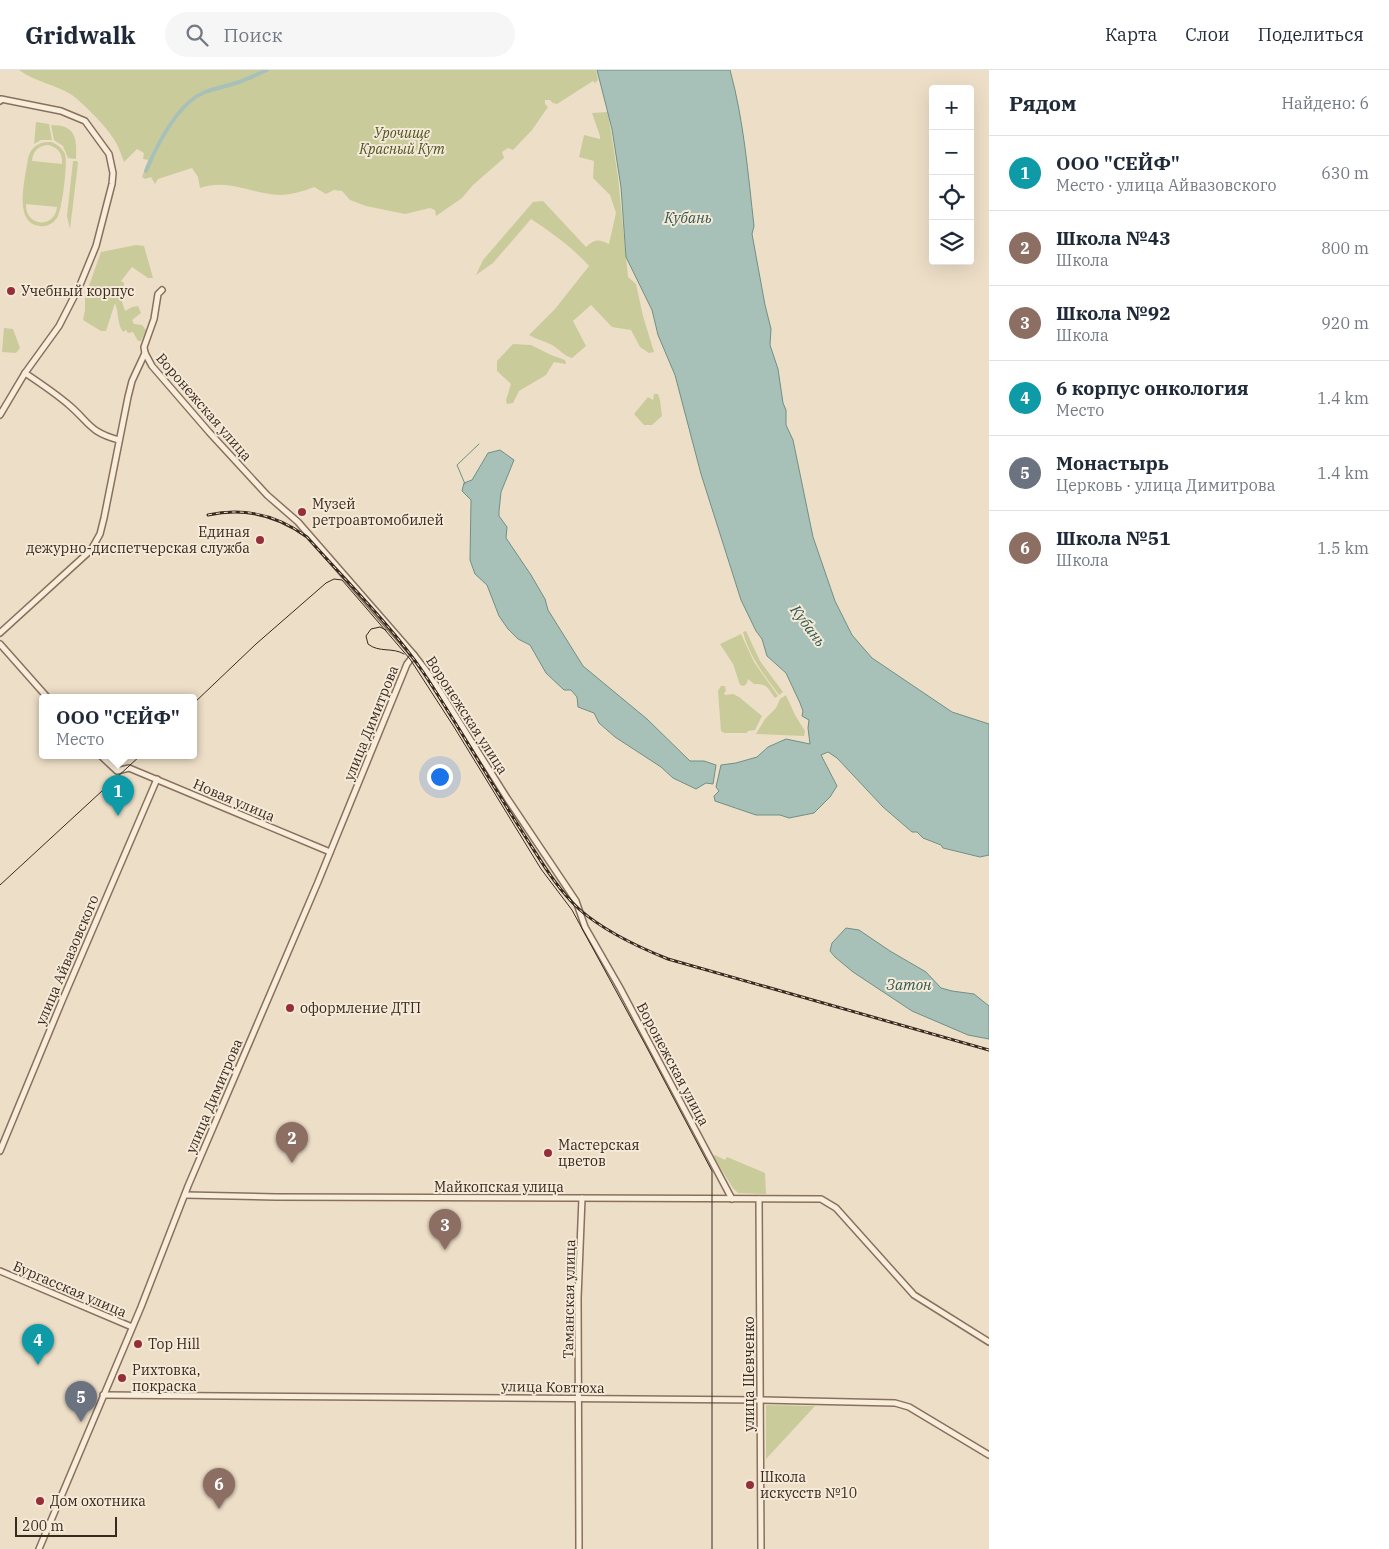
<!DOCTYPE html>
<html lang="ru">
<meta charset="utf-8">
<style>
:root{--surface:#fff;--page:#f6f6f7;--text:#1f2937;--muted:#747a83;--line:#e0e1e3;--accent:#ea580c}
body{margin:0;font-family:"IBM Plex Serif",serif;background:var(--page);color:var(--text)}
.controls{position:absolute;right:15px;top:15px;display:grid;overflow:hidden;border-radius:5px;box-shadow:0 5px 20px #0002}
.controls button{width:45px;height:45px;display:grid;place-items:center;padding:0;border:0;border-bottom:1px solid var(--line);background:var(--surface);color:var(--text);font:25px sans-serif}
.scale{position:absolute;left:15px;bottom:12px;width:102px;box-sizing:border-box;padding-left:5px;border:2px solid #392a20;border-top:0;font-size:14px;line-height:18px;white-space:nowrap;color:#392a20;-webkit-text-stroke:4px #f5e9d7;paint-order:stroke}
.you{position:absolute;left:439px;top:706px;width:18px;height:18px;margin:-12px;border:4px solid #fff;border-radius:50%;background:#1a73e8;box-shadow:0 0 0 8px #1a73e833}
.badge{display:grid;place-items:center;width:32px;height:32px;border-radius:50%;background:var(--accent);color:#fff;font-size:16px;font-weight:700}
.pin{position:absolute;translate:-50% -41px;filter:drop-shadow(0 1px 2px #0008)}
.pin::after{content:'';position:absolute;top:26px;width:18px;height:15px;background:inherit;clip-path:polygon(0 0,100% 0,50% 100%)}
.popup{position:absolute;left:39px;top:624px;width:158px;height:65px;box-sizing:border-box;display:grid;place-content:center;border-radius:5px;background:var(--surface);filter:drop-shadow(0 1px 4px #0005);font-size:16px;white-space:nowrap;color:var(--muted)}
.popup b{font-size:19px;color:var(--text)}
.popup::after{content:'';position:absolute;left:50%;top:100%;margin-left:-10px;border:10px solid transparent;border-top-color:var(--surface)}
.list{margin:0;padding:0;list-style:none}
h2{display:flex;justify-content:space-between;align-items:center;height:65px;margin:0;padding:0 20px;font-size:21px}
h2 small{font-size:16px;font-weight:400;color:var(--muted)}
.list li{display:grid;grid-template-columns:32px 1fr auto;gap:15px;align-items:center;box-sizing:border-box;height:75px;padding:0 20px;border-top:1px solid var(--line)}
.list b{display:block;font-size:19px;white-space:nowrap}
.list p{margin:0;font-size:16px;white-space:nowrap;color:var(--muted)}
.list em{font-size:16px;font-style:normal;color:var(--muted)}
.icon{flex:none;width:28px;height:28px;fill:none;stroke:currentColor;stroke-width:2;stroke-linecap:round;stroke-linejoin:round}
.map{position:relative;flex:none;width:989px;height:1479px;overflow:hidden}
header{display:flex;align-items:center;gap:30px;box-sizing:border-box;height:70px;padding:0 25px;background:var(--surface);border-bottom:1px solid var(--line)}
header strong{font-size:24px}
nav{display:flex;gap:28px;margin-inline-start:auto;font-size:18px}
.search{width:350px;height:45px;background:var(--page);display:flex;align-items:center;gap:12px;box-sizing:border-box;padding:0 18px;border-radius:28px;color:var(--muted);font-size:19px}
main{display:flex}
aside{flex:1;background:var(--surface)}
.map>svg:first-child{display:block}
.green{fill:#cacb9b;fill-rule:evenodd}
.water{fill:#a8c1b8;stroke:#6f9085}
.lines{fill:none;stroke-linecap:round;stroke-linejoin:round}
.stream{stroke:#6f9085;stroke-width:1}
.canal{stroke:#a8c1b8;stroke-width:4}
.tertiary-casing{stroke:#89705d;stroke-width:8}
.tertiary{stroke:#f8edda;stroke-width:5}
.tram{stroke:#392a20;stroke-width:1}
.rail-casing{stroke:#392a20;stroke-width:3}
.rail{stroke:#f5e9d7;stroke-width:1;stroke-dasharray:4;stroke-linecap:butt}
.poi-dot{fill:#962e39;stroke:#f5e9d7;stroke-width:2}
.labels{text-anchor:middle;stroke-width:4;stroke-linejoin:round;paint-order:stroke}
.park-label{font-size:14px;font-style:italic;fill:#4e5527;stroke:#f5e9d7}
.poi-label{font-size:14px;fill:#392a20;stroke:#f5e9d7;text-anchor:start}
.street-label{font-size:14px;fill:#392a20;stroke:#f5e9d7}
.water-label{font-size:15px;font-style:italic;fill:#305952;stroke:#f5e9d7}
</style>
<header>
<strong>Gridwalk</strong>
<div class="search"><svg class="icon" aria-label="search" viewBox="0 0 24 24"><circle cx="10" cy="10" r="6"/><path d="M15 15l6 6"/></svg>Поиск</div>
<nav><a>Карта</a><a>Слои</a><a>Поделиться</a></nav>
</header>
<main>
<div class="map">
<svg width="989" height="1479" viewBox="0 0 989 1479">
<rect width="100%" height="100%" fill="#eddec7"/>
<g class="green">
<path d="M19 0H596L598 10 595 13 593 11 557 34 553 33 550 30H545V34L548 37 532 60 513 80 508 78 502 82 504 88 473 115 462 128 436 146 435 140 430 138 405 144 366 136 350 130 342 121 334 120 326 124 314 117C304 121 291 125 280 125 252 124 228 108 200 118L198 107 192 98 158 109 155 114 151 107 145 109 142 107 148 90 143 89 144 83 137 79 124 92C121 85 119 77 115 71 109 59 83 33 72 25 55 14 35 12 19 0Z"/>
<path d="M608 42 618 107 628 207 636 214 643 246 654 282 649 283 640 277 631 260 612 257 591 235 573 251 586 276 572 288C564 286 559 279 552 275 544 271 536 269 529 265L555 239 589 196C572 177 552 163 531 149L493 193 476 205 483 190 533 132 543 131 586 177C595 169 599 169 609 174L616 143 610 125 593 108 594 91 579 87 584 65 600 69V66L592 43Z"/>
<path d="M36 52 49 54 52 70H41L34 74Z"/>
<path d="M51 55C76 55 77 68 76 89L68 88 63 76 54 70Z"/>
<path d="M51 72C57 74 62 78 65 84 68 93 62 141 57 148 53 154 46 157 40 156 12 153 26 106 28 88 31 77 39 71 51 72ZM48 75C58 77 63 84 62 94L32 91C33 81 38 76 48 75ZM26 134 57 137C55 159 25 157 26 134Z"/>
<path d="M73 91H77L78 93 70 159 67 146Z"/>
<path d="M136 175 144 176 153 208H148L132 197 121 211 124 213V217L118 220 125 241 132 237 138 236 141 243 132 250 134 254 142 255 146 260 141 271H138L133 262 128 263 126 260 123 262C117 254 119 243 115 233L106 261H101L83 250 85 240V227L101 182Z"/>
<path d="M4 258 13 259 20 278 16 283 2 282Z"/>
<path d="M513 274 531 275 551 285 565 290 566 294 554 292 546 305 519 321 513 333 507 334 506 330 511 314 497 301V291Z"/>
<path d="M654 324H658L660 330 662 346 652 355H644L634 344 648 327 653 330Z"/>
<path d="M746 561 760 591 783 622 779 625C765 606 749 586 743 562Z"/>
<path d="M741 564 754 592 778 626 775 628C767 617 768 614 754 614L748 609 747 613 744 616 740 615 733 594 720 574Z"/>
<path d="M721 616H725L726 621 724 623 725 625 733 624 739 627 762 646 755 660 748 661 747 663H724L721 661 718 621Z"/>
<path d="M786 625 795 645 805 661 804 666 756 664 765 649 776 638 780 629Z"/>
<path d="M715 1085 725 1090 727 1087 765 1103 766 1124 738 1123 733 1118 713 1086Z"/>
<path d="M766 1335 815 1336 766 1389Z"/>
</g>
<g class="water">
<path d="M597 0H730C744 51 748 104 754 156L752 164 765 235 771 259 770 275 778 299 783 333 786 340V355L793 370 813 467 835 531 852 565 872 588 952 642 989 654V785L980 787 943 778 941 775 923 768 917 762H912L883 737 837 688 828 682 821 685 837 716 830 727 814 743 789 748 780 745H756L715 731 714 726 719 721 716 717 721 695 736 693 757 687 768 677 786 669 810 674 808 658 809 650 802 646 803 641 800 633 786 603 767 586 762 569 756 561 741 530 701 404 675 305 658 265 652 240 626 187 621 117 612 59Z"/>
<path d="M500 380 514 390 501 422 499 441V446L507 457 506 468 531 505 545 529 548 540 583 596 647 649 690 691H704L716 695 713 714 706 713 696 719 673 708 661 697 615 667 599 653 594 643 578 637 577 627 571 620H564L546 603 530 575 518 569 508 559 499 546 487 515 475 504 470 490 471 430 462 421 464 413 472 410 488 383Z"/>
<path d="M846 858 859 860 890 881 926 902 941 918 952 921 974 924 989 936V969L968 965 912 941 853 902 835 887 830 881 832 873Z"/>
</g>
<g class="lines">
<path class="stream" d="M465 414 457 395 479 374"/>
<path class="canal" d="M146 101C157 75 177 33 205 22 216 18 228 16 239 12 248 9 258 4 267 0"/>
<defs>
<g id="tertiary">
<path d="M0 31 1 29 61 41 85 51 109 84 113 103 112 114 96 176 80 215 59 256 25 303 0 345"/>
<path d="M162 220 158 224 154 249 144 277 145 283 152 296 209 362 267 425 298 452 414 585 431 607 507 728 576 831 585 857 620 918 732 1129"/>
<path d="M25 303C40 313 55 323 69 335 90 353 89 362 119 370"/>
<path d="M0 563 91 480 100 464 104 448 128 327 132 311 145 283"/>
<path d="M0 574 47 627"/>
<path d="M100 685 117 701 129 698 330 782"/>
<path d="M0 1081 62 931 157 709"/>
<path d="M185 1125 276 1127 821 1129 836 1138 914 1225 989 1272"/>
<path d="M759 1129 761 1479"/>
<path d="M0 1201 132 1257"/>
<path d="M103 1325 760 1330 895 1333 909 1337 989 1385"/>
<path d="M39 1479 141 1237 188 1116 318 812 407 594 414 585"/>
<path d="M579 1479 578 1228 582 1128"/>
</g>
</defs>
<use href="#tertiary" class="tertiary-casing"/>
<use href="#tertiary" class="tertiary"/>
<g class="tram">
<path d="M386 560 380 557 371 559 366 566 368 574C379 583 393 577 404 584"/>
<path d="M193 634 256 574 326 513 334 509 342 510 410 589 454 657 541 799 572 840 646 976 712 1101V1479"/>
<path d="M0 815 141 685"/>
</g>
<defs>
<path id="rail" d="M208 445C245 437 277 445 307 467 345 510 391 555 423 602 458 655 489 710 523 763 540 789 556 818 579 839 604 861 638 877 668 889L989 980"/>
</defs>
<use href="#rail" class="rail-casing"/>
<use href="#rail" class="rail"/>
</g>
<g class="poi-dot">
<circle cx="11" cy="221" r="5"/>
<circle cx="302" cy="442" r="5"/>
<circle cx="260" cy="470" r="5"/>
<circle cx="290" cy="938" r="5"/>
<circle cx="548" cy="1083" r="5"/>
<circle cx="138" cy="1274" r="5"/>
<circle cx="122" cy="1308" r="5"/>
<circle cx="750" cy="1415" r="5"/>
<circle cx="40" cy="1431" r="5"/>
</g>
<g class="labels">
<g class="park-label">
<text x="402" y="68">Урочище<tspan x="402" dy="16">Красный Кут</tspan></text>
</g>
<g class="poi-label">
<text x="21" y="226">Учебный корпус</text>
<text x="312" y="439">Музей<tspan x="312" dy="16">ретроавтомобилей</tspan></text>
<text x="250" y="467" text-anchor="end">Единая<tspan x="250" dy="16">дежурно-диспетчерская служба</tspan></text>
<text x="300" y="943">оформление ДТП</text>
<text x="558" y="1080">Мастерская<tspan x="558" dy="16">цветов</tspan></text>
<text x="148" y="1279">Top Hill</text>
<text x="132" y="1305">Рихтовка,<tspan x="132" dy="16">покраска</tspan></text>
<text x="760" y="1412">Школа<tspan x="760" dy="16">искусств №10</tspan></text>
<text x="50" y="1436">Дом охотника</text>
</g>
<g class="street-label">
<text transform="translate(204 337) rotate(49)" y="5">Воронежская улица</text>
<text transform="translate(467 645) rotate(57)" y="5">Воронежская улица</text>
<text transform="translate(371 653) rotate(-68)" y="5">улица Димитрова</text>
<text transform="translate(234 730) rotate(23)" y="5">Новая улица</text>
<text transform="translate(67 890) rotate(-67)" y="5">улица Айвазовского</text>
<text transform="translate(673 994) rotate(62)" y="5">Воронежская улица</text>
<text transform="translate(214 1026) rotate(-67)" y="5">улица Димитрова</text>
<text x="499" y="1122">Майкопская улица</text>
<text transform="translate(70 1219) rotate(23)" y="5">Бургасская улица</text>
<text transform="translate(569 1229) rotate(-89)" y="5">Таманская улица</text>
<text transform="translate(749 1304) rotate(-90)" y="5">улица Шевченко</text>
<text transform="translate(553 1317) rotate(1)" y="5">улица Ковтюха</text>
</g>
<g class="water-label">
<text x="688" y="153">Кубань</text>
<text transform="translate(808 556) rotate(53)" y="5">Кубань</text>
<text x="909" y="920">Затон</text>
</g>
</g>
</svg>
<div class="controls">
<button>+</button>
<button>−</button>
<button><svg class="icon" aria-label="locate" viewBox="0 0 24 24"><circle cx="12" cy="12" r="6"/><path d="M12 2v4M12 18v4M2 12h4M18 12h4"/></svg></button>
<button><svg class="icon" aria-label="layers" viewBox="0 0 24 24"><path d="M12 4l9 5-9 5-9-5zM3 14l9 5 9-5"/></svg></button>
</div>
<div class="scale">200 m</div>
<div class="you"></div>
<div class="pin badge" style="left:118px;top:746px;background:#0f9aa8">1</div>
<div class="popup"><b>ООО &quot;СЕЙФ&quot;</b>Место</div>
<div class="pin badge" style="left:292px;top:1093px;background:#8d6e63">2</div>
<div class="pin badge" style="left:445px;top:1180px;background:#8d6e63">3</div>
<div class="pin badge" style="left:38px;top:1295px;background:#0f9aa8">4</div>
<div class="pin badge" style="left:81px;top:1352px;background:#6b7280">5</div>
<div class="pin badge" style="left:219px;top:1439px;background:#8d6e63">6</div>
</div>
<aside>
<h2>Рядом<small>Найдено: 6</small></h2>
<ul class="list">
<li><span class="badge" style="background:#0f9aa8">1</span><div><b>ООО &quot;СЕЙФ&quot;</b><p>Место · улица Айвазовского</p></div><em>630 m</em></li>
<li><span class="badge" style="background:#8d6e63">2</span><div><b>Школа №43</b><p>Школа</p></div><em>800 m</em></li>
<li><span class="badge" style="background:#8d6e63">3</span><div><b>Школа №92</b><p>Школа</p></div><em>920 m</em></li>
<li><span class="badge" style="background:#0f9aa8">4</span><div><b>6 корпус онкология</b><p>Место</p></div><em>1.4 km</em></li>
<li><span class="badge" style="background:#6b7280">5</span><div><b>Монастырь</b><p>Церковь · улица Димитрова</p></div><em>1.4 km</em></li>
<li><span class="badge" style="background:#8d6e63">6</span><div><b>Школа №51</b><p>Школа</p></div><em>1.5 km</em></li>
</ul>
</aside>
</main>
